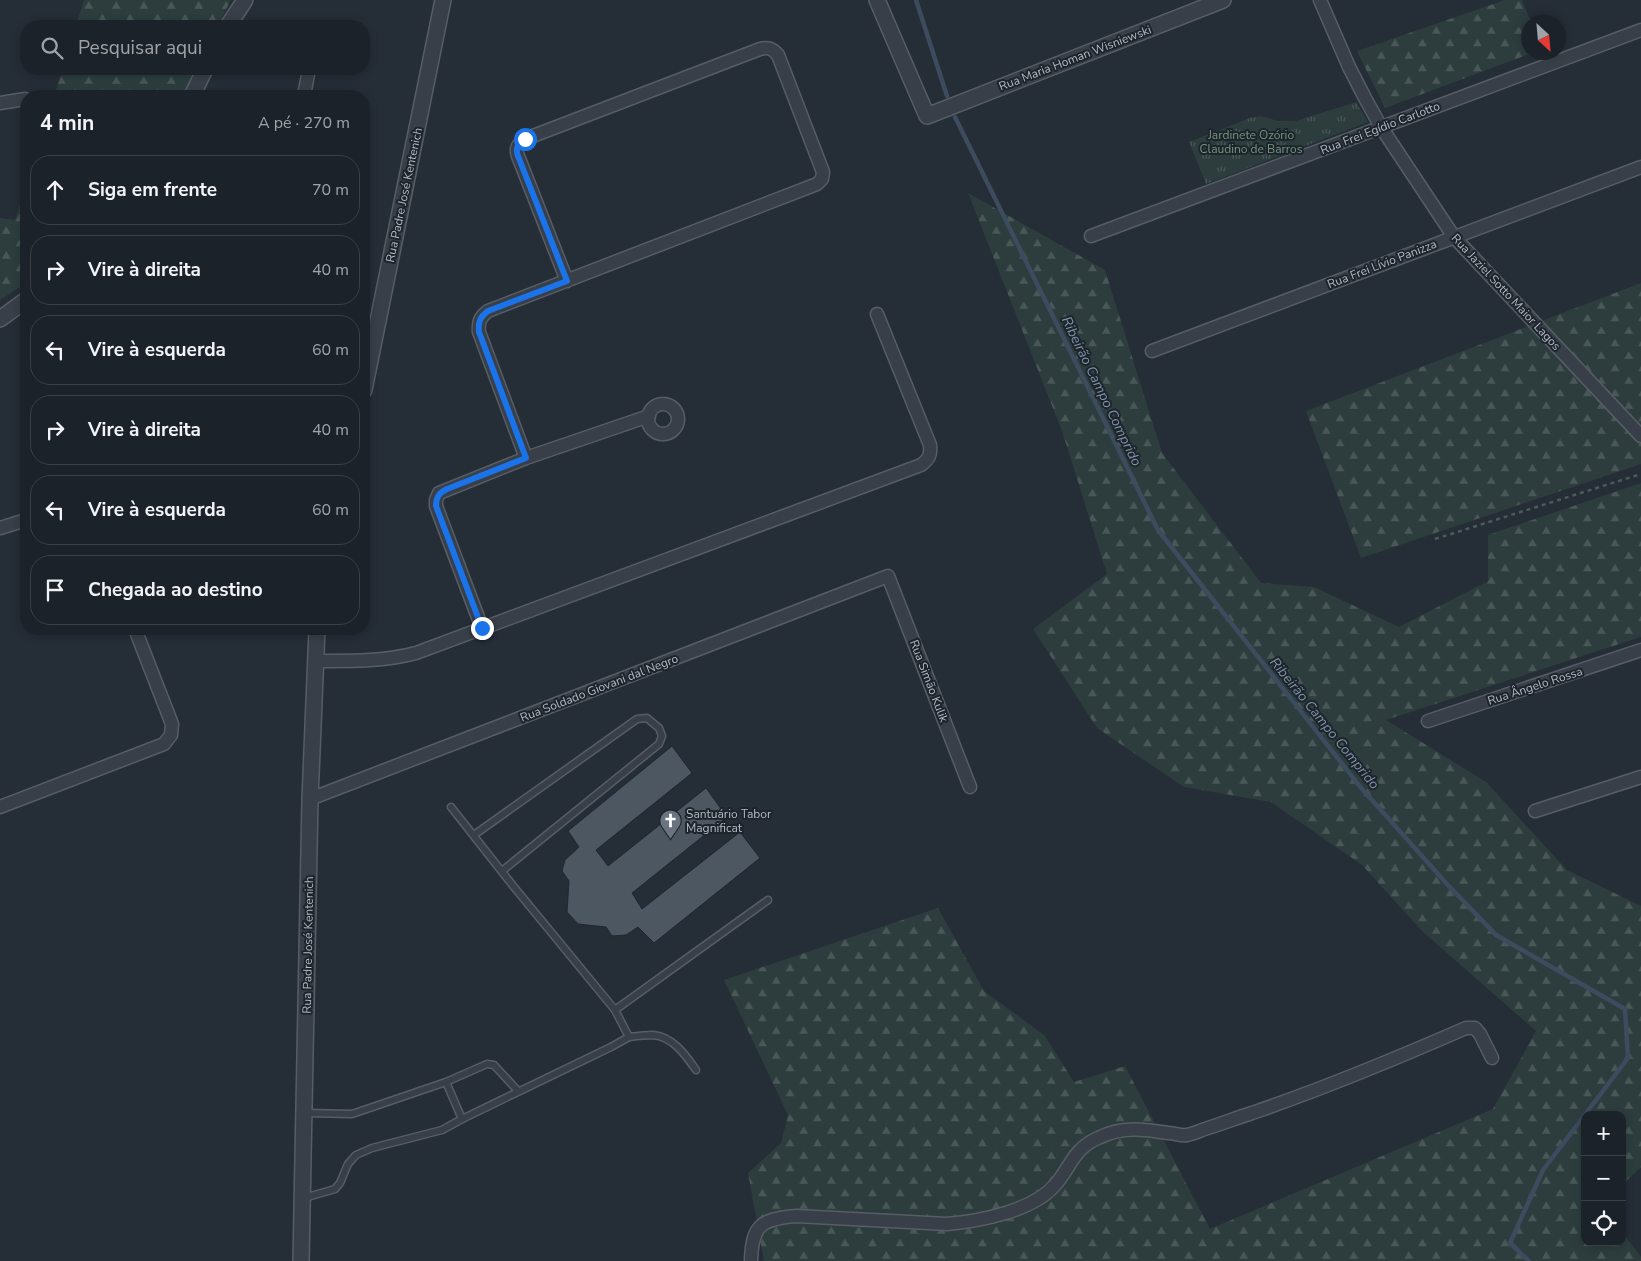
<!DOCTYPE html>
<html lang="pt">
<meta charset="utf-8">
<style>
:root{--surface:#1c2229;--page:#292f35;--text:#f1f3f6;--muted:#a0a4a8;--line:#3a3f46}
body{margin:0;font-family:"Nunito Sans",sans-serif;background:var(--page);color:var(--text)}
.controls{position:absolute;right:15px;bottom:15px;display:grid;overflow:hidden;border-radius:10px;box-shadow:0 2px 8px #0003}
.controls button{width:45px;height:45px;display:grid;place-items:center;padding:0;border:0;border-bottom:1px solid var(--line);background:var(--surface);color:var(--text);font:25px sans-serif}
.compass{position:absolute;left:1521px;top:15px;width:45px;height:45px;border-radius:50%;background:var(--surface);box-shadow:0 2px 8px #0003;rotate:154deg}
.stop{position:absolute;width:15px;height:15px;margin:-11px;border:4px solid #1a73e8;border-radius:50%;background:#fff}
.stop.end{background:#1a73e8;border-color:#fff;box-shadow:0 1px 5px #0008}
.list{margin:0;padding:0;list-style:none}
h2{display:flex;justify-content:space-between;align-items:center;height:65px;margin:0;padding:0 20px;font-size:21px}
h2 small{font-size:16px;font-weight:400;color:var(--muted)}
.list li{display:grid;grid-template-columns:32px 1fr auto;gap:15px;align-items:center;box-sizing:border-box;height:70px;margin:0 10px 10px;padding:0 10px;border:1px solid var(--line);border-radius:20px}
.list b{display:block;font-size:19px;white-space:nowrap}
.list em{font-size:16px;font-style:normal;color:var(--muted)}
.icon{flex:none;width:28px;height:28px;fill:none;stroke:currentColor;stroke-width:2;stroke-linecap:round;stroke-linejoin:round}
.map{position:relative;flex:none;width:1641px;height:1261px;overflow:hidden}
.search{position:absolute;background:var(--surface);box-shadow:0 2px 8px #0003;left:20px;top:20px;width:350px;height:55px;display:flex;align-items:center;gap:12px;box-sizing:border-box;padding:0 18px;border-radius:20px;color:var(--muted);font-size:19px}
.panel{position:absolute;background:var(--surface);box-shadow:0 2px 8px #0003;left:20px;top:90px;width:350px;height:545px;border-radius:20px}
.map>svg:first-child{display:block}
.grass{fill:url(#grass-tufts)}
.forest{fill:url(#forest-firs)}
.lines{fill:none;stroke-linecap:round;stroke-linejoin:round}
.stream{stroke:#3d4b5e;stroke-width:4.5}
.building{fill:#4d5762;stroke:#1f262e}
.service-casing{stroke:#565d65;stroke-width:9}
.minor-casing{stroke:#565d65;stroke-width:15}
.tertiary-casing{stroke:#565d65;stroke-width:18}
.path{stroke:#4b5a5c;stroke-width:2.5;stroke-dasharray:4 4;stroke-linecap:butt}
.service{stroke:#383f48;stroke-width:6}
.minor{stroke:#383f48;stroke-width:12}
.tertiary{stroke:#383f48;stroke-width:15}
.route{stroke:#1a73e8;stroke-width:6}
.labels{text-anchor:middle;stroke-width:4;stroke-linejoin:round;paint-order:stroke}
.street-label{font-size:12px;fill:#b3bac4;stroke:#1d242c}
.park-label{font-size:12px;fill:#74967c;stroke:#1d242c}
.poi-label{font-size:12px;fill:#b3bac4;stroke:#1d242c;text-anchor:start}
.water-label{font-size:14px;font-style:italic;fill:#7f91a8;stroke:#1d242c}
</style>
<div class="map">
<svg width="1641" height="1261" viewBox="0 0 1641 1261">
<defs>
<pattern id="grass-tufts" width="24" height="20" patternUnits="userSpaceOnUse" patternTransform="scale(1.25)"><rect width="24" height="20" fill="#2d3d3d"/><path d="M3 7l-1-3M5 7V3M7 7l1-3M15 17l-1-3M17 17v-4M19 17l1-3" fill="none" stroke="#495757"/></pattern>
<pattern id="forest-firs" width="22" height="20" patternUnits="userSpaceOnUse" patternTransform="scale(1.25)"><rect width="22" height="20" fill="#2d3d3d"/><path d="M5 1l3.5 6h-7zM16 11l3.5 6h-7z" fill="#495757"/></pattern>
</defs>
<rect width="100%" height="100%" fill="#252d37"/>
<path class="grass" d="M1356 102 1368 122 1206 184 1189 142 1250 118 1260 116 1278 121H1296Z"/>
<g class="forest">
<path d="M84 0H231L218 26H76Z"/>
<path d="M1505 0H1522L1531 22H1528V52L1532 53 1385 108 1357 51Z"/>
<path d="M63 69H196L182 96H54Z"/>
<path d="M26 185V283L0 300V218L15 220Z"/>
<path d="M968 193 1105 270 1162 453 1261 583 1314 587 1399 627 1488 581V535L1641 483V637L1386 720 1486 782 1567 870 1641 906V1167L1622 1185V1115H1585V1242H1622V1232L1641 1257V1261H764L748 1173 781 1143 788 1115 724 980 938 908 984 991 1044 1035 1074 1082 1125 1066 1210 1229 1493 1109 1536 1031 1422 931 1362 865 1271 802 1184 787 1097 728 1033 629 1107 574 1062 431Z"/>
<path d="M1641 283V464L1361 558 1306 411Z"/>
</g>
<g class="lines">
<g class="stream">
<path d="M916 0 947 96"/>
<path d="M955 117 1158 530 1362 789 1447 884 1496 935 1625 1009 1628 1058 1543 1170 1510 1243 1529 1261"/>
</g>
</g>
<path class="building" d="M672 746 692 773 596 850 608 866 706 788 727 817 632 893 642 909 740 832 760 858 654 943 638 927 626 935 612 936 606 927 578 924 567 912 569 881 562 871 565 860 579 847 568 831Z"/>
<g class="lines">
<defs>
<g id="service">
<path d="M451 807 514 887 615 1010 629 1037 611 1047 462 1119"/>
<path d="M474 835 637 719 647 718 659 728 662 736 659 744 502 871"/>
<path d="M615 1010 768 900"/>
<path d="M629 1037C637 1036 645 1035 653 1035 674 1037 686 1056 696 1070"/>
<path d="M446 1082 487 1064 494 1065 518 1091"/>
<path d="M304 1198 335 1189 340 1183 348 1164 356 1155 372 1148 442 1130 462 1119 446 1082 352 1114 305 1113"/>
</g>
<g id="minor">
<path d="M1320 0 1349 67 1365 98 1381 127 1454 237 1641 436"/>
<path d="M304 96 309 69"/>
<path d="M0 103 25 99"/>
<path d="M1091 236 1641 30"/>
<path d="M1152 351 1641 167"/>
<circle cx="663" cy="419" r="15"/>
<path d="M526 458 479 332C478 322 480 317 488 311L817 184 822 179 823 172 778 55C772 48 768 47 760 49L525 139C518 144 515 148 518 156L567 281"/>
<path d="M0 528 26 520"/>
<path d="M482 628 436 506V500L439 493 526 458 649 416"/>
<path d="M315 661C349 661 382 662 416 653L921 465C929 459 931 455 930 445L877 314"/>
<path d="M1428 721 1641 650"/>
<path d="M310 799 888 576 970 787"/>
<path d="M0 807 164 744 171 735 172 724 135 629"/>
<path d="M1535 811 1641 777"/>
<path d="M751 1261C752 1225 761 1219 796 1216L947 1224C980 1221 1033 1211 1055 1185 1071 1167 1073 1149 1098 1138 1122 1126 1143 1129 1168 1133 1174 1133 1181 1136 1187 1135 1193 1134 1199 1131 1205 1129 1221 1124 1236 1118 1252 1113 1325 1088 1395 1059 1466 1028H1475L1480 1034 1492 1058"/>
</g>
<g id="tertiary">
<path d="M877 0 927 116 1223 0"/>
<path d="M228 26 245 0"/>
<path d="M192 96 205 69"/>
<path d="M0 319 26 300"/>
<path d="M364 390 443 0"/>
<path d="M301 1261 310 799 317 629"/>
</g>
</defs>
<use href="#service" class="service-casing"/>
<use href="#minor" class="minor-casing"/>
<use href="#tertiary" class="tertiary-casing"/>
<path class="path" d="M1435 539 1641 474"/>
<use href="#service" class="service"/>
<use href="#minor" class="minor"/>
<use href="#tertiary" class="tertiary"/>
</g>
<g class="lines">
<path class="route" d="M482 628 436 506C436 497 439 493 447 489L526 458 479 332C478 322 480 317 488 311L567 281 518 156C515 148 518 144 525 139"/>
</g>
<defs>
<symbol id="church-pin" viewBox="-11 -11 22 30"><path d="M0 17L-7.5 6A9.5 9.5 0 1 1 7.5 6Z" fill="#6b7280" stroke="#1d242c"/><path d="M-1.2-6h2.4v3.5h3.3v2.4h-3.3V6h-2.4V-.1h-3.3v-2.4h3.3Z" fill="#fff"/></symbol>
</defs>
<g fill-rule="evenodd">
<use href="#church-pin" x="658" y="808" width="25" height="34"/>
</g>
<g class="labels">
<g class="street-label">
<text transform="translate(1075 58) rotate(-21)" y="4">Rua Maria Homan Wisniewski</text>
<text transform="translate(1380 128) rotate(-21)" y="4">Rua Frei Egídio Carlotto</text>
<text transform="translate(404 195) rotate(-78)" y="4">Rua Padre José Kentenich</text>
<text transform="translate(1382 264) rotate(-21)" y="4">Rua Frei Lívio Panizza</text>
<text transform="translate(1506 292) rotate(47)" y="4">Rua Jaziel Sotto Maior Lagos</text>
<text transform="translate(929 681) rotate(69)" y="4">Rua Simão Kulik</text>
<text transform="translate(1535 686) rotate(-18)" y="4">Rua Ângelo Rossa</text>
<text transform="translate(599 688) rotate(-21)" y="4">Rua Soldado Giovani dal Negro</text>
<text transform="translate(308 945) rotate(-89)" y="4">Rua Padre José Kentenich</text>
</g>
<g class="park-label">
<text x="1251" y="139">Jardinete Ozório<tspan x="1251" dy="14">Claudino de Barros</tspan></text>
</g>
<g class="poi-label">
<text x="686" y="818">Santuário Tabor<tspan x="686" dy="14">Magnificat</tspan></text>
</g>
<g class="water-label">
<text transform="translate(1102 391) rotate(64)" y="5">Ribeirão Campo Comprido</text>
<text transform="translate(1325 723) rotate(51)" y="5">Ribeirão Campo Comprido</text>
</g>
</g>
</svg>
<div class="controls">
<button>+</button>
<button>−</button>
<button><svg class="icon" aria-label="locate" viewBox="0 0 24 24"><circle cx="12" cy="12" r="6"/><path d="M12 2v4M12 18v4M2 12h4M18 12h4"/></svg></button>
</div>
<svg class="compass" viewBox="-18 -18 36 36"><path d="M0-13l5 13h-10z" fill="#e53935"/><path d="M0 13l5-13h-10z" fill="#a0a4a8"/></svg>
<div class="stop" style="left:525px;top:139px"></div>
<div class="stop end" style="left:482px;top:628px"></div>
<div class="search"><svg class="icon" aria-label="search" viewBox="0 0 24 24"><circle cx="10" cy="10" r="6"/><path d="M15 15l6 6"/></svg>Pesquisar aqui</div>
<section class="panel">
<h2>4 min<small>A pé · 270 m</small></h2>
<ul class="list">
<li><svg class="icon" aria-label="ahead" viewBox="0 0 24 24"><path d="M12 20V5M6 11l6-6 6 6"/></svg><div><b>Siga em frente</b></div><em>70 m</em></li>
<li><svg class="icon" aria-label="right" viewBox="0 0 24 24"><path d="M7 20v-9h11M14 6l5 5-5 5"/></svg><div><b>Vire à direita</b></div><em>40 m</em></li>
<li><svg class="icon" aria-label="left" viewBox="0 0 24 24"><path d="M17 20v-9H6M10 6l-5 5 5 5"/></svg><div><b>Vire à esquerda</b></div><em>60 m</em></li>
<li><svg class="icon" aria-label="right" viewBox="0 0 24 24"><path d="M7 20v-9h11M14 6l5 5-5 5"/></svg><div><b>Vire à direita</b></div><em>40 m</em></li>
<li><svg class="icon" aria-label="left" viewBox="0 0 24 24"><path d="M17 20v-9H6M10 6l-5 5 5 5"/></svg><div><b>Vire à esquerda</b></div><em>60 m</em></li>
<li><svg class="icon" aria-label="arrive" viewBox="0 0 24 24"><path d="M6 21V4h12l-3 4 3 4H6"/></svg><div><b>Chegada ao destino</b></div></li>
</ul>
</section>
</div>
